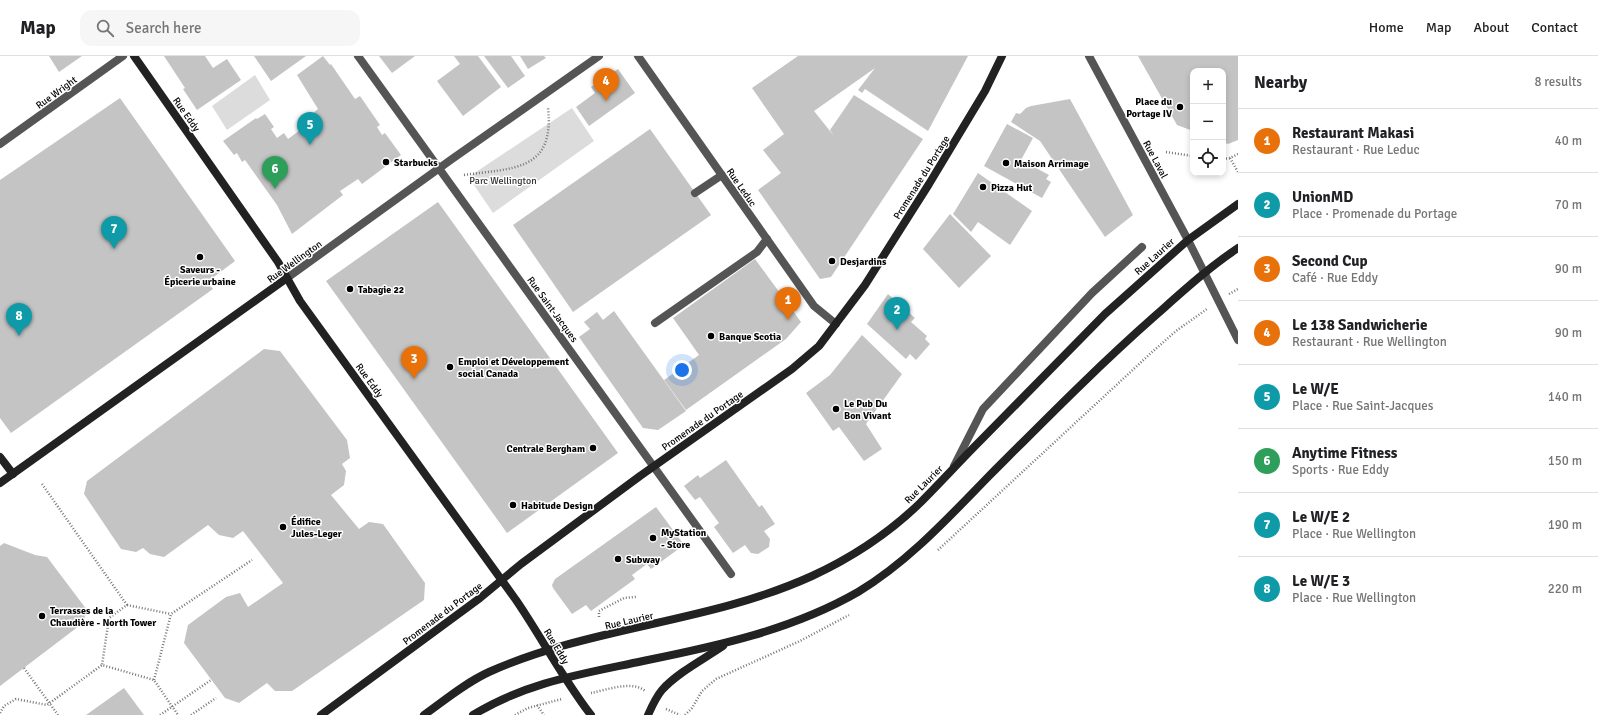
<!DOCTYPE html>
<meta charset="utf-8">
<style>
:root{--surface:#fff;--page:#f6f6f6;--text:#202124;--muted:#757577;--line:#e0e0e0;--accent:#000}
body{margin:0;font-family:Signika,sans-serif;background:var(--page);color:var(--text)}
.controls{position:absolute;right:12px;top:12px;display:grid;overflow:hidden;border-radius:8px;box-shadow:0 2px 6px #0003}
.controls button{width:36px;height:36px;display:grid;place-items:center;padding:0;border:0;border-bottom:1px solid var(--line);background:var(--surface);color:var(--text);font:20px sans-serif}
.you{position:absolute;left:682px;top:314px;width:14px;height:14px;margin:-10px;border:3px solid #fff;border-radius:50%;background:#1a73e8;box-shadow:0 0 0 6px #1a73e833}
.badge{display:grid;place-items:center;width:26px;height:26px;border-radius:50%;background:var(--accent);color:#fff;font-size:13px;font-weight:700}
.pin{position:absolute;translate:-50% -33px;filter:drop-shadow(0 1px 2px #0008)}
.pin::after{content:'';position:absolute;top:21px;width:14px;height:12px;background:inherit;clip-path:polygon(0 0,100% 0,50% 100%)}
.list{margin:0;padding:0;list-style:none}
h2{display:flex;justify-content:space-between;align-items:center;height:52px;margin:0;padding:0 16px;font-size:17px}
h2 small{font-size:13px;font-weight:400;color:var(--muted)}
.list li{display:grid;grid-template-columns:26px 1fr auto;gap:12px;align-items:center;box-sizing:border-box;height:64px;padding:0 16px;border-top:1px solid var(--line)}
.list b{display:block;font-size:15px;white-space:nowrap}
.list p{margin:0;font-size:13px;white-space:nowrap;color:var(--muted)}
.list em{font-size:13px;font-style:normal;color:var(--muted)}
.icon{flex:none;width:22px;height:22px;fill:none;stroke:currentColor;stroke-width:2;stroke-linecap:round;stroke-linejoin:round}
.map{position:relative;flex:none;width:1238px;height:659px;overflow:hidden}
header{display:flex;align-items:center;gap:24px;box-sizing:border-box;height:56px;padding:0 20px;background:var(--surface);border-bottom:1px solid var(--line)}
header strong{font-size:19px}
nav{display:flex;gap:22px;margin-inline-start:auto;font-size:14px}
.search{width:280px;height:36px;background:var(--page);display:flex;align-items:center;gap:10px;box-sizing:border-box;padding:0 14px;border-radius:12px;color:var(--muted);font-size:15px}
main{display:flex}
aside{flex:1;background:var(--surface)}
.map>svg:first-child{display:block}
.green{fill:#dcdcdc}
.building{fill:#c4c4c4}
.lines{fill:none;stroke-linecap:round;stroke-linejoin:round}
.path{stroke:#777;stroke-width:2.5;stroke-dasharray:1 2;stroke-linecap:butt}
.lane{stroke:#555;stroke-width:8}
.street{stroke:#555;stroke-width:8}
.secondary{stroke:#222;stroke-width:8}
.path-bridge{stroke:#777;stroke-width:2.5;stroke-dasharray:1 2;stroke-linecap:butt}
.poi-dot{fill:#000;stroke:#fff;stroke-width:1.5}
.labels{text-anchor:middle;stroke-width:3;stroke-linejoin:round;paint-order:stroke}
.street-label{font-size:10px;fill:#000;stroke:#fff}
.poi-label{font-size:10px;font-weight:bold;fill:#000;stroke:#fff;text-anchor:start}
.park-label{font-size:10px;fill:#333;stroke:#fff}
</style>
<header>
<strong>Map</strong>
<div class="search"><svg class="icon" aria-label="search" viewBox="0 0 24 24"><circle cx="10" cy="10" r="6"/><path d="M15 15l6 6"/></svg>Search here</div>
<nav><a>Home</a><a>Map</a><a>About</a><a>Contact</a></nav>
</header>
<main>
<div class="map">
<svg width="1238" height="659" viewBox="0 0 1238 659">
<rect width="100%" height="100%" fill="#fff"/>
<g class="green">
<path d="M255 19 270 44 227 74 212 50Z"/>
<path d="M572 52 594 85 493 157 474 129 470 120Z"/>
</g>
<g class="building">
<path d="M49 0H82L59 16Z"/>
<path d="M164 0H205L213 12 227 3 241 24 197 54 183 33 185 32Z"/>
<path d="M254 0H306L271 25Z"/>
<path d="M323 0 330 9 331 8 355 43 360 40 380 69 377 71 382 79 385 77 401 99 362 128 358 123 340 135 343 139 292 178 277 149 245 104 242 106 237 97 234 99 223 85 256 62 257 63 265 58 274 71 271 73 277 82 284 77 288 83 315 63 312 58 318 53 297 19Z"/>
<path d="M379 0H415L392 17Z"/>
<path d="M454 0H478L501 31 463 60 437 25 460 8Z"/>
<path d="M484 0H511L525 20 508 32Z"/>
<path d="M520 0H544L546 2 528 13Z"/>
<path d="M798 0H968L928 75 865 33 862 37 858 34 875 12 814 55 834 80 830 74 854 39 923 83 831 221 820 223 758 134 781 117 763 94 784 78 752 32Z"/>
<path d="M1138 0H1238V84L1228 88 1223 86V15H1193V75L1177 69Z"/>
<path d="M618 13 635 37 589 70 576 51 595 37 591 31Z"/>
<path d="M120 42 235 205 207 226 213 233 11 377 0 362V124Z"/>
<path d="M1070 43 1133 159 1105 181 1040 85 1011 66 1016 57 1020 58 1026 52 1031 50Z"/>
<path d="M1007 68 1033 82 1021 104 1049 119 1046 123 1051 126 1042 142 984 110Z"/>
<path d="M650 73 711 159 573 256 513 169Z"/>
<path d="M978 117 1032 155 1010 189 978 166 971 176 953 158Z"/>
<path d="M438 146 618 397 507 477 326 225Z"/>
<path d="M950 158 991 200 959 232 923 193Z"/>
<path d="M755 203 801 266 786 283 686 354 664 324 699 299 673 262Z"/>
<path d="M888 238 915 262 911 266 927 280 925 283 930 288 916 304 910 298 906 303 867 268Z"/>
<path d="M614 255 686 355 658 374 643 372 579 281 590 273 584 266 597 256 603 264Z"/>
<path d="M862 279 902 318 866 368 882 393 864 405 839 371 833 375 806 337 830 319Z"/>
<path d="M264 293 280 295 347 384 350 402 342 408 346 415 344 429 331 439 359 473 369 466 383 468 425 527 424 544 292 635H275L267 627 239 647 225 642 184 587 188 569 226 541 240 537 248 551 283 527 243 475 233 482 219 479 208 469 164 501 150 498 143 492 136 496 121 493 84 438 87 425Z"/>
<path d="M726 404 759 451 762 449 775 468 764 475 770 483 769 491 758 498 751 497 745 489 733 497 714 471 719 467 700 441 695 444 684 430 698 419 700 422Z"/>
<path d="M656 451 684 489 651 513 647 508 632 519 635 523 591 555 586 549 572 558 553 532 552 529 555 523Z"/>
<path d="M4 487 35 499 47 501 87 554 83 567 0 630V490Z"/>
<path d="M124 632 144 659H86Z"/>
</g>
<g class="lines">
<g class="path">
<path d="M1166 96 1193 100"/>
<path d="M1230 102 1238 116"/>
<path d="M1223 103 1230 102 1238 98"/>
<path d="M464 119C512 112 555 116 548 52"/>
<path d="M1229 238 1238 233"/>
<path d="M42 428 127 549 109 562 102 609"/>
<path d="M938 494 1151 297 1176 275 1207 253"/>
<path d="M127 549 171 558"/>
<path d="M599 561V555L624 542 636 541"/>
<path d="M154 624 171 558 252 504"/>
<path d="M591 637C607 634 632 624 645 635"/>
<path d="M537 649 544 659"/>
<path d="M666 653 680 659"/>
<path d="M0 657 4 650 16 643 47 649 102 609 154 624 178 659"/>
<path d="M191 659 216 642"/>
<path d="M515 659 528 652 562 643"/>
<path d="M685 659 692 652 702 635 716 623 800 585 849 559"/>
</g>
<g class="lane">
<path d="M695 137 722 119"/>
<path d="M655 267 757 196 767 183"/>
<path d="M954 410 983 353 1092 237 1142 191"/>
</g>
<g class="street">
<path d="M358 0 731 518"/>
<path d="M638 0 814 250 836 268"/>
<path d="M1089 0 1188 184 1238 284"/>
<path d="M0 88 123 0"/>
<path d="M287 222 452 103 599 0"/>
</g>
<g class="secondary">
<path d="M134 0 278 206 300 245 516 544C542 582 563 623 591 659"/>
<path d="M0 401 13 418"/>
<path d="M0 427 287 222"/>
<path d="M321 659 480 542 521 508 640 420 792 313 819 290 865 229 929 128 985 35 1002 0"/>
<path d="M424 659C445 644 465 627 489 616 592 570 709 567 812 520 851 502 889 477 920 447 941 426 961 404 982 383 1023 341 1064 300 1105 258L1188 184 1238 148"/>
<path d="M473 659C527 626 582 618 643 605 717 590 792 574 858 536 908 506 949 461 989 420 1044 365 1098 310 1156 259 1182 236 1208 212 1238 192"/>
<path d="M648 659C652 650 656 641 662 634 677 617 704 603 723 590"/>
</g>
<g class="path-bridge">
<path d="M24 612 58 659"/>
<path d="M160 659 211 624"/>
</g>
</g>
<g class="poi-dot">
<circle cx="1180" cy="51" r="4"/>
<circle cx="386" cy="106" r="4"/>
<circle cx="1006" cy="107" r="4"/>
<circle cx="983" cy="131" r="4"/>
<circle cx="200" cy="201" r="4"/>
<circle cx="832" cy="205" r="4"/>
<circle cx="350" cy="233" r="4"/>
<circle cx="711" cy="280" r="4"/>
<circle cx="450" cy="311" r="4"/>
<circle cx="836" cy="353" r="4"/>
<circle cx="593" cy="392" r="4"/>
<circle cx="513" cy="449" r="4"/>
<circle cx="283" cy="471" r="4"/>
<circle cx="653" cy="482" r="4"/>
<circle cx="618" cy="503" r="4"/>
<circle cx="42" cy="560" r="4"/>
</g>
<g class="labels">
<g class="street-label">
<text transform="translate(56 36) rotate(-36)" y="4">Rue Wright</text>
<text transform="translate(187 58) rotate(55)" y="4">Rue Eddy</text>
<text transform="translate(1156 103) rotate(62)" y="4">Rue Laval</text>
<text transform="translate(921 121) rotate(-58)" y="4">Promenade du Portage</text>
<text transform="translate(742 131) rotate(55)" y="4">Rue Leduc</text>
<text transform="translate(1154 200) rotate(-42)" y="4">Rue Laurier</text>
<text transform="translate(294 205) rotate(-36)" y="4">Rue Wellington</text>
<text transform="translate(553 253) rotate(54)" y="4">Rue Saint-Jacques</text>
<text transform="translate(370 324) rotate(54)" y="4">Rue Eddy</text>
<text transform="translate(702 364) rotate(-35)" y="4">Promenade du Portage</text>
<text transform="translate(923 428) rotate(-45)" y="4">Rue Laurier</text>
<text transform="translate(442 557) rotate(-37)" y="4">Promenade du Portage</text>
<text transform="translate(629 564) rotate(-13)" y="4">Rue Laurier</text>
<text transform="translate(557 590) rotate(59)" y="4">Rue Eddy</text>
</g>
<g class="poi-label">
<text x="1172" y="49" text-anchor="end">Place du<tspan x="1172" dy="12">Portage IV</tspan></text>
<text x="394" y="110">Starbucks</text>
<text x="1014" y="111">Maison Arrimage</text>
<text x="991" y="135">Pizza Hut</text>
<text x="840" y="209">Desjardins</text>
<text x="200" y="217" text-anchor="middle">Saveurs -<tspan x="200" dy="12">Épicerie urbaine</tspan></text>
<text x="358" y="237">Tabagie 22</text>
<text x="719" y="284">Banque Scotia</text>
<text x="458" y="309">Emploi et Développement<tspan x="458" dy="12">social Canada</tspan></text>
<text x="844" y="351">Le Pub Du<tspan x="844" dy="12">Bon Vivant</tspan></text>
<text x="585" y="396" text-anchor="end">Centrale Bergham</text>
<text x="521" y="453">Habitude Design</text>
<text x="291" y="469">Édifice<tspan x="291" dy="12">Jules-Leger</tspan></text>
<text x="661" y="480">MyStation<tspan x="661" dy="12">- Store</tspan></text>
<text x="626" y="507">Subway</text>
<text x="50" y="558">Terrasses de la<tspan x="50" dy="12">Chaudière - North Tower</tspan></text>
</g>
<g class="park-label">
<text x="503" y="128">Parc Wellington</text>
</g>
</g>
</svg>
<div class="controls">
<button>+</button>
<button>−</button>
<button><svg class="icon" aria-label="locate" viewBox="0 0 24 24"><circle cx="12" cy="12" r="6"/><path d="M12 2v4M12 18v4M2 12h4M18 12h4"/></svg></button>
</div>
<div class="you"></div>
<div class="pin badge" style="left:788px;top:264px;background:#e8710a">1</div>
<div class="pin badge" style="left:897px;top:274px;background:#0f9aa8">2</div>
<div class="pin badge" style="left:414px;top:323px;background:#e8710a">3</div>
<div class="pin badge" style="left:606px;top:45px;background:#e8710a">4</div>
<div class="pin badge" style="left:310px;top:89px;background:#0f9aa8">5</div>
<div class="pin badge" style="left:275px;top:133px;background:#2e9e5b">6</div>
<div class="pin badge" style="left:114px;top:193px;background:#0f9aa8">7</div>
<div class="pin badge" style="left:19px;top:280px;background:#0f9aa8">8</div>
</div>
<aside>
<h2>Nearby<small>8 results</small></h2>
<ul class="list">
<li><span class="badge" style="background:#e8710a">1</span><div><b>Restaurant Makasi</b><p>Restaurant · Rue Leduc</p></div><em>40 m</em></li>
<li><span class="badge" style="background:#0f9aa8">2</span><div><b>UnionMD</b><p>Place · Promenade du Portage</p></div><em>70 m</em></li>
<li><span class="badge" style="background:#e8710a">3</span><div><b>Second Cup</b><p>Café · Rue Eddy</p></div><em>90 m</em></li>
<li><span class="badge" style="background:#e8710a">4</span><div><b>Le 138 Sandwicherie</b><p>Restaurant · Rue Wellington</p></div><em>90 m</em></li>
<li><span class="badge" style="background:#0f9aa8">5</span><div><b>Le W/E</b><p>Place · Rue Saint-Jacques</p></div><em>140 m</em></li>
<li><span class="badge" style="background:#2e9e5b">6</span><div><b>Anytime Fitness</b><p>Sports · Rue Eddy</p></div><em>150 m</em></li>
<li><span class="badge" style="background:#0f9aa8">7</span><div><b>Le W/E 2</b><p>Place · Rue Wellington</p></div><em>190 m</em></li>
<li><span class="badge" style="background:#0f9aa8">8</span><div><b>Le W/E 3</b><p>Place · Rue Wellington</p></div><em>220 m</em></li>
</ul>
</aside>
</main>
